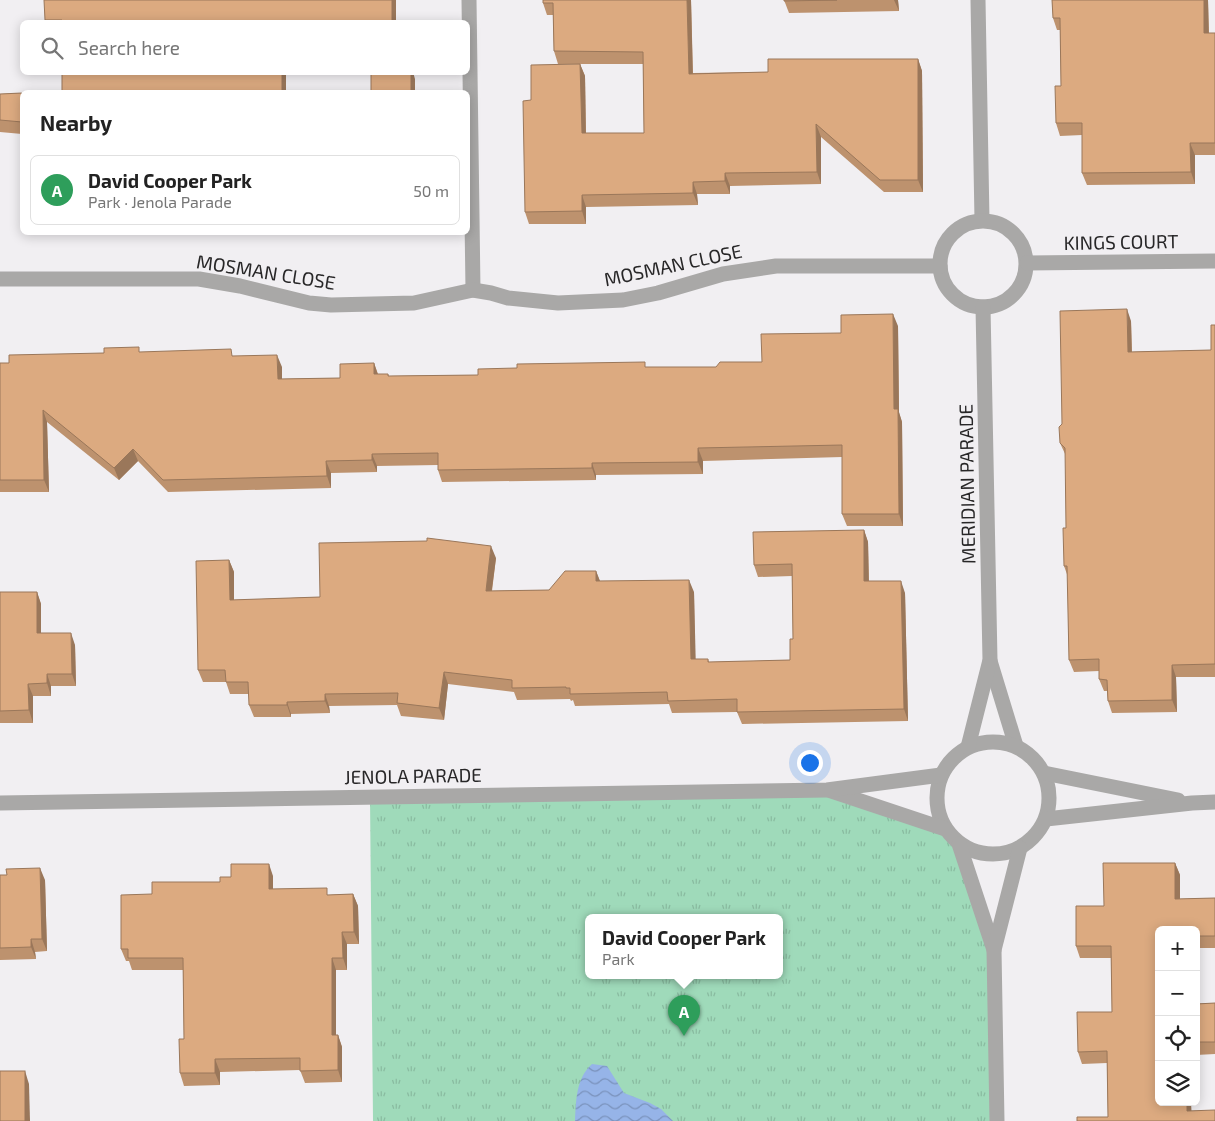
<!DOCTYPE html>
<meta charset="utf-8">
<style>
:root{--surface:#fff;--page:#f6f6f6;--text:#222;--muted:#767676;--line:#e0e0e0;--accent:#316e84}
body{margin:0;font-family:"Exo 2",sans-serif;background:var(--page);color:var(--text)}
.controls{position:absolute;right:15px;bottom:15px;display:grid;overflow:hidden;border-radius:8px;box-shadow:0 2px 12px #0003}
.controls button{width:45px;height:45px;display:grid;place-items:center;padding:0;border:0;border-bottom:1px solid var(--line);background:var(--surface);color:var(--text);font:25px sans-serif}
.you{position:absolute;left:809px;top:762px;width:18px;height:18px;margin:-12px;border:4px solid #fff;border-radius:50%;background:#1a73e8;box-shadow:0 0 0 8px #1a73e833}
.badge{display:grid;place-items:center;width:32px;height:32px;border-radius:50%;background:var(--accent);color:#fff;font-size:16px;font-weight:700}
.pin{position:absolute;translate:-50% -41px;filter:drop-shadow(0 1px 2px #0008)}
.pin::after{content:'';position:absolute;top:26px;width:18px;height:15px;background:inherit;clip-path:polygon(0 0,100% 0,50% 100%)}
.popup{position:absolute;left:585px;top:914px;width:198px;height:65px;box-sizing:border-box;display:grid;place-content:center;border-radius:8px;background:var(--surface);filter:drop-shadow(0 1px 4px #0005);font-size:16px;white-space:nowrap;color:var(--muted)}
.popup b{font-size:19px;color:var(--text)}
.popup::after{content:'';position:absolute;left:50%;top:100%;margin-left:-10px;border:10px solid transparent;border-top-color:var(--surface)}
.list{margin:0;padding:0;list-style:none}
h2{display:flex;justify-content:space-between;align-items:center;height:65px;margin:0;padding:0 20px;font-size:21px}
h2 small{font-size:16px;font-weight:400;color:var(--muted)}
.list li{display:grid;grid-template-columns:32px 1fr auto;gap:15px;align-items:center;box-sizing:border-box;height:70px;margin:0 10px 10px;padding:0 10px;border:1px solid var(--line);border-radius:8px}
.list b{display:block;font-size:19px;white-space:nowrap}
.list p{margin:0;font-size:16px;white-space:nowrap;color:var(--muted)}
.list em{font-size:16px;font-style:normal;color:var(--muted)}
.icon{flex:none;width:28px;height:28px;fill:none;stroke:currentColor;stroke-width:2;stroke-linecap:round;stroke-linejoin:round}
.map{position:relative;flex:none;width:1215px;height:1121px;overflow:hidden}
.search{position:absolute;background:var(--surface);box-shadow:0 2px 12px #0003;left:20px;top:20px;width:450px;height:55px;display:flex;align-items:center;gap:12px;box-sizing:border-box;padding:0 18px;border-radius:8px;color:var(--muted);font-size:19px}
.panel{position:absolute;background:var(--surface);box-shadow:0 2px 12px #0003;left:20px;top:90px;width:450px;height:145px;border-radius:8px}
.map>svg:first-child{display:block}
.park{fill:url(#park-tufts);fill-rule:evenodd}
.water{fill:url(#water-waves)}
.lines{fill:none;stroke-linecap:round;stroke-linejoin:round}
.minor{stroke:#a9a8a7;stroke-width:15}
.wall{fill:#bd926e}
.shaded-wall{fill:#9a775a}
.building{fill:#dcaa80;stroke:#9a775a}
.labels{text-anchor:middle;stroke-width:4;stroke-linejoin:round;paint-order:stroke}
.street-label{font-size:19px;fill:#282728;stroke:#f1eff2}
</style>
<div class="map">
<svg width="1215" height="1121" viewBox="0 0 1215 1121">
<defs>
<pattern id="park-tufts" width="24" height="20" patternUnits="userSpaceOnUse" patternTransform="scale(1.25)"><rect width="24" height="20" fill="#9fdaba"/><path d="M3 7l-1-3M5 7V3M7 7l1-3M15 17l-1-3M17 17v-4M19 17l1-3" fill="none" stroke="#89bba0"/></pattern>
<pattern id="water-waves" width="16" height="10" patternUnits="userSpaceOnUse" patternTransform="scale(1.25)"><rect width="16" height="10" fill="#96b4e8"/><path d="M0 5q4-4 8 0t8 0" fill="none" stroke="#7a92bc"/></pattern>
</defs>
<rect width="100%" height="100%" fill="#f1eff2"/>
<path class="park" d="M827 790 945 829 959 844 994 950 997 1121H373L370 797ZM589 917H779V975H589Z"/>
<path class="water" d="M592 1064 607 1066 624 1093 650 1103 661 1109 673 1121H575C576 1101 576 1078 592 1064Z"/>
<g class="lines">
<g class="minor">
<path d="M469 0 473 290"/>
<path d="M978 0 982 220"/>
<circle cx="983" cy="264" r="43"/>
<path d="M1027 263 1215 261"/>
<path d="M0 279H199L240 286 309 303 331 305 414 303 473 290 491 293 508 298 558 303 623 300 658 293 723 274 776 266H940"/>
<path d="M990 661 1016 746"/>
<circle cx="993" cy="798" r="56"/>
<path d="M968 747 990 660 983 307"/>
<path d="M1044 773 1178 800"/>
<path d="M831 791 945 829"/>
<path d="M0 803 827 790 941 775"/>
<path d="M1046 819 1192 803 1215 802"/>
<path d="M959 844 994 950"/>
<path d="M997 1121 994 950 1020 848"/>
</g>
</g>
<g class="wall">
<path d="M396 0V22H46L45 20Z"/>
<path d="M691 0 693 73 768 72 918 59 922 71 923 192H884L821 137V184L730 186V194H697L698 205 586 207V224H529L525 212 531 100 580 64 585 76 586 133H644L643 64H558L554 51 553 15H547L543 3Z"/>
<path d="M784 0H898L899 11 789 13Z"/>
<path d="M1052 0H1208L1209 33H1215V155H1195V184L1087 185 1082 173V135L1060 136 1056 123 1061 86 1060 30H1057L1053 18Z"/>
<path d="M22 93V134L0 132V94Z"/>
<path d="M1131 321 1132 352 1211 350 1215 325V677H1176L1177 712 1112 713 1108 701 1107 691H1104L1099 679V671L1074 672 1069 660 1068 577 1064 566 1066 528V456L1060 443 1062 424Z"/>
<path d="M898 326 899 413 902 422 903 526H847L842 514V457L703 461V474L596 475V480L442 482 438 470V465L377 466V472L331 473V488L168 492 138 461 119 480 47 422 49 492H0V363H9L104 353 141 352 234 356 282 367V379L340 378 374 363 378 374H388L389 376 478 375 646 367H716L762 362 841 333Z"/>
<path d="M864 530 868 542 869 581 905 593 908 721 742 724 737 712 672 713 669 704 575 706 573 700 571 701 570 699 517 700 514 692 448 684 444 720 401 716 397 705 329 706 330 713 291 714V717H254L249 705V694H230L226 682H203L198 670 229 560 234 572V600L320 597 496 558 492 591 549 590 596 571 600 581 694 592 695 659H708L709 662 790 660 793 639 792 576 758 577 754 565Z"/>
<path d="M0 592H37L41 604V633L75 645 76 686H51V696H33V723H0Z"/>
<path d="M1175 863 1180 875V899L1215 898V948H1196V930H1159L1108 1117 1107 1063 1082 1064 1078 1052 1112 1012 1111 958H1080L1076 946 1104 906Z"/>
<path d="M0 875H7L45 880 47 951 35 952 36 959 0 960Z"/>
<path d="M273 876V889L329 895 353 894 358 906 359 944H347V970H336V1035H338L342 1047V1082L305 1083 300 1070 220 1072V1085L184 1086 180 1073 184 1039 183 970H132L129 961H126L121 949 152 894 220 882Z"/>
<path d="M1215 1003V1054L1196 1055V1004Z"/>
</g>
<g class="shaded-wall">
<rect x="392" y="0" width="4" height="22"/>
<path d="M687 0H691L693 86 689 74Z"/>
<path d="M894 0H898L899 11Z"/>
<path d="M1204 0H1208L1209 45 1204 33Z"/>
<path d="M918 59 922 71 923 192 918 180Z"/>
<path d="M580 64 585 76 586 145 582 133Z"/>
<rect x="282" y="72" width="4" height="20"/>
<path d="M411 72H413L415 79V92H411Z"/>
<path d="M816 124 821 137V184L817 172Z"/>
<path d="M1190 143 1195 155V184L1191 172Z"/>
<path d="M725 173 730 186V194L725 181Z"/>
<path d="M693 182 697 194 698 205 693 193Z"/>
<path d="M582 195 586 207V224L582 211Z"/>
<path d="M1127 309 1131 321 1132 364 1128 352Z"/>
<path d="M893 314 898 326 899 412 902 422 903 526 899 514 894 409Z"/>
<path d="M277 355 282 367V392L278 379Z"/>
<path d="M374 363 378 375 374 374Z"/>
<path d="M43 410 47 422 49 492 44 480Z"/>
<path d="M698 448 703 461V474L698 462Z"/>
<path d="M133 449 138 461 119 480 114 468Z"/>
<path d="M372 454 377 466V472L372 460Z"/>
<path d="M326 461 331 473V488L327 476Z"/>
<path d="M592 463 596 475V480L592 468Z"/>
<path d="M864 530 868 542 869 594 864 581Z"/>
<path d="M491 546 496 558 490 603 486 591Z"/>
<path d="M229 560 234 572V612L230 600Z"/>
<path d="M596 571 601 584 596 581Z"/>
<path d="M689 580 694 592 696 672 691 659Z"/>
<path d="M901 581 905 593 908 721 904 709Z"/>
<path d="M37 592 41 604V645L37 633Z"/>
<path d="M71 633 75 645 76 686 72 674Z"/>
<path d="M1172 665 1176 677 1177 712 1172 700Z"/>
<path d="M444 672 448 684 444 720 439 708Z"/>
<path d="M47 674 51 686V696L47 683Z"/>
<path d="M28 684 33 696V723L29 710Z"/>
<path d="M325 694 329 706 330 713 325 701Z"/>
<path d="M287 702 291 714V717L287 705Z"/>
<path d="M1175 863 1180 875V911L1175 899Z"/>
<path d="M269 864 273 876V901L269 889Z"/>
<path d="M40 868 45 880 47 951 42 939Z"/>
<path d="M353 894 358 906 359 944 354 932Z"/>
<path d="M342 932 347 944V970L343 958Z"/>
<path d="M31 939 35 952 36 959 31 947Z"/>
<path d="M332 958 336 970V1047L332 1035Z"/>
<path d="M338 1035 342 1047V1082L338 1070Z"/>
<path d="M215 1059 220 1072V1085L215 1073Z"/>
<path d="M25 1071 29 1084 30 1121H25Z"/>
<path d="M1187 1102H1191L1192 1121 1187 1111Z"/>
</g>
<g class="building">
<path d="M44 0H392V22H62V20H45Z"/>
<path d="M543 0H687L689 74 768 72V59H918V180H880L816 124 817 172 725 173V181L693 182V193L582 195V211L525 212 523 101 531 100V65L580 64 582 133H644L643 52 554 51 553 3H543Z"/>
<path d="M784 0H837L784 1Z"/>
<path d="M1052 0H1204V33H1215V143H1190L1191 172 1082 173V123H1056L1055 86H1061L1060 18H1053Z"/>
<rect x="62" y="72" width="220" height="20"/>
<rect x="371" y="72" width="40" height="20"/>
<path d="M22 93V122L0 120V94Z"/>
<path d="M1127 309 1128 352 1211 350V325H1215V664L1172 665V700L1108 701 1107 680 1099 679V659L1069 660 1067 566H1064L1063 528H1066L1065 448 1060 443 1059 427 1062 424 1060 311Z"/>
<path d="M893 314 894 409H898L899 514H842V445L698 448V462L592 463V468L438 470V453L372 454V460L326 461 327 476 163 480 133 449 114 468 43 410 44 480H0V363H9V355L104 353V348L139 347V352L231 349 232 356 277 355 278 379 340 378V364L374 363V374H388V376L478 375V369L517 368V364L645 362V367H716L720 362H762L761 334 841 333V315Z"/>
<path d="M864 530V581H901L904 709 737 712V699L668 701 667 692 570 694V688H566V687L512 688V680L444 672 439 708 397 703 398 693 325 694V701L287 702V705H249L248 682H226L225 670H198L196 561 229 560 230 600 320 597 319 543 427 541V538L491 546 486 591 549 590 565 571H596V581L689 580 691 659H708V662L790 660V639H793L792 564 754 565 753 532Z"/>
<path d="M0 592H37V633H71L72 674H47V683L28 684 29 710 0 711Z"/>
<path d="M1103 863H1175V899L1215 898V936H1196V930H1159V1102H1187V1111L1215 1110V1121H1077V1117H1108L1107 1051 1078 1052 1077 1012H1112L1111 946H1076V906H1104Z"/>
<path d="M231 864H269V889L327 888V895L353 894 354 932H342L343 958H332V1035H338V1070L300 1071V1058L215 1059V1073H180L179 1039H184L183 958H128V949H121V895L152 894V882H220V877H231Z"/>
<path d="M40 868 42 939H31V947L0 948V875H7L6 869Z"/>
<path d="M1215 1003V1042H1196V1004Z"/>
<rect x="0" y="1071" width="25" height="50"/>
</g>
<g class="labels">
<g class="street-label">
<text transform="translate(1121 242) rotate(-1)" y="7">KINGS COURT</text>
<text transform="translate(673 265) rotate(-12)" y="7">MOSMAN CLOSE</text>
<text transform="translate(266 272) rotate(9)" y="7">MOSMAN CLOSE</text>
<text transform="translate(967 484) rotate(-91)" y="7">MERIDIAN PARADE</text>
<text transform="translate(413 776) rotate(-1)" y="7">JENOLA PARADE</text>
</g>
</g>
</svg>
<div class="controls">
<button>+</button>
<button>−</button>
<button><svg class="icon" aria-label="locate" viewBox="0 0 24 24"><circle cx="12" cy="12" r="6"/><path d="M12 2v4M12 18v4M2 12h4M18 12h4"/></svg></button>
<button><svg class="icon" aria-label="layers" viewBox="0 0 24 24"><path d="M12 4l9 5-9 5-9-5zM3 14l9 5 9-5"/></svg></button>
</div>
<div class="you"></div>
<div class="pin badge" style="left:684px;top:1036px;background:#2e9e5b">A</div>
<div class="popup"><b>David Cooper Park</b>Park</div>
<div class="search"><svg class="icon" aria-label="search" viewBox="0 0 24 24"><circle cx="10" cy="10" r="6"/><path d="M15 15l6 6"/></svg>Search here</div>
<section class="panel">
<h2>Nearby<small></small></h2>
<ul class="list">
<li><span class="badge" style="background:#2e9e5b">A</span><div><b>David Cooper Park</b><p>Park · Jenola Parade</p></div><em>50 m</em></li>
</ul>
</section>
</div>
